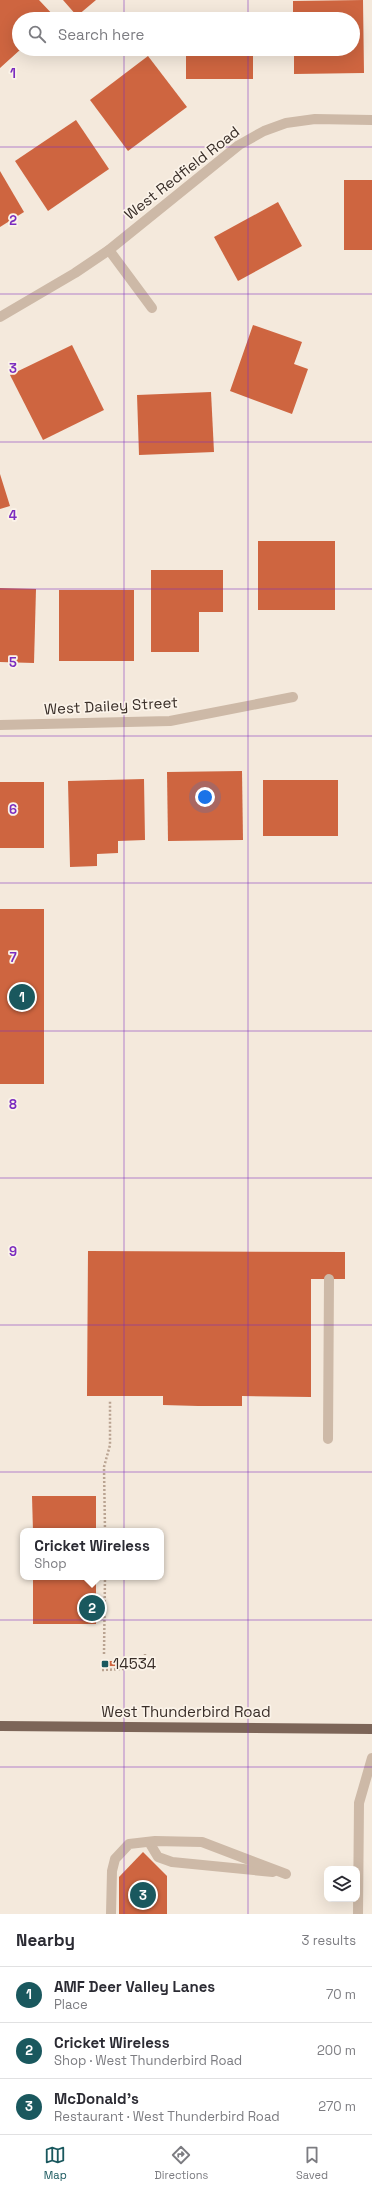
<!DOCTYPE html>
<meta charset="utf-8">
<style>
:root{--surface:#fff;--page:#f2f2f3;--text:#2b2b33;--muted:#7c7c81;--line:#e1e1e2;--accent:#1a585e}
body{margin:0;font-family:"Space Grotesk",sans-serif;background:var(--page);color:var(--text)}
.controls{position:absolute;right:12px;bottom:12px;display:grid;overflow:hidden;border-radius:8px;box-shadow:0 4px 16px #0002}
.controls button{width:36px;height:36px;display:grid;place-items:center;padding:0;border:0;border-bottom:1px solid var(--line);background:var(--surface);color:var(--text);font:20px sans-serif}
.you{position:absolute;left:205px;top:797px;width:14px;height:14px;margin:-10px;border:3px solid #fff;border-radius:50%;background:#1a73e8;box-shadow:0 0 0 6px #1a73e833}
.badge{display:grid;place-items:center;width:26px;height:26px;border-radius:50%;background:var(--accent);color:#fff;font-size:13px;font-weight:700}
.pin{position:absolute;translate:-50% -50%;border:2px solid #fff;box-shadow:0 1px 4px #0006}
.popup{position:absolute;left:20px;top:1528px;width:144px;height:52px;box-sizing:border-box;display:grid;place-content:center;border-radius:8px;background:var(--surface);filter:drop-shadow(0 1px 3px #0005);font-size:13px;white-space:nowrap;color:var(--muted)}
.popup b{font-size:15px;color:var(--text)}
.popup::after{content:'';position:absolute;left:50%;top:100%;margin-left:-8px;border:8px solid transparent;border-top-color:var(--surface)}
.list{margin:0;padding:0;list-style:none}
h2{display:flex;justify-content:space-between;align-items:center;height:52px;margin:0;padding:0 16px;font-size:17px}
h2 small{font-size:13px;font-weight:400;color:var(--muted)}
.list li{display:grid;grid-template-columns:26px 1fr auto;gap:12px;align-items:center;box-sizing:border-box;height:56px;padding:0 16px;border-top:1px solid var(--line)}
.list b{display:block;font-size:15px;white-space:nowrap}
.list p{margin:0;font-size:13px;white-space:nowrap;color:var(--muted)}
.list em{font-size:13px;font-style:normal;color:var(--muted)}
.icon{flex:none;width:22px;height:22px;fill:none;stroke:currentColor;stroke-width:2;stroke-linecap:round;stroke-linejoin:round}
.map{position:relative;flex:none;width:372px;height:1914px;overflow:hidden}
.search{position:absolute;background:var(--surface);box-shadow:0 4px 16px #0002;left:12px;right:12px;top:12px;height:44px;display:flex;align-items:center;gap:10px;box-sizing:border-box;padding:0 14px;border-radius:22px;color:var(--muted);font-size:15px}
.sheet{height:220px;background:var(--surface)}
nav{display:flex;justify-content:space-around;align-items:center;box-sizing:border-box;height:56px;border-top:1px solid var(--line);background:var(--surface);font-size:11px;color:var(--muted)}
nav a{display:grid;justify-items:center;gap:2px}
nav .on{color:var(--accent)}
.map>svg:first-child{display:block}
.building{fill:#ce6540}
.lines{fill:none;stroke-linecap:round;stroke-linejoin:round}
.path{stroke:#b9a391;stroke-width:2.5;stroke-dasharray:2 2;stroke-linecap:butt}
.minor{stroke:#cdb9a7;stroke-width:10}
.major{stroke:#7c6558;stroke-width:10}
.grid{fill:none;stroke:#7b2cbf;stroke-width:1;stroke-opacity:0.55}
.poi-dot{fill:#1a585e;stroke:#fbf3e9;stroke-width:1.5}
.labels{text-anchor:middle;stroke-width:3.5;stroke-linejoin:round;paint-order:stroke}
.street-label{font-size:15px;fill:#392e28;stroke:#fbf3e9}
.poi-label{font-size:15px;fill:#392e28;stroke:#fbf3e9;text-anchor:start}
.grid-label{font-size:13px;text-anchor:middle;font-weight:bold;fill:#7b2cbf;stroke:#fbf3e9;stroke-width:3.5;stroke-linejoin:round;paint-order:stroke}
</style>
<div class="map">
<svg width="372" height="1914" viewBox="0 0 372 1914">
<rect width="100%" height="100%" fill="#f4e9dc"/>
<g class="building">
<path d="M0 0H39L55 17 52 19H19V49H21L0 68Z"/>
<path d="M63 0H96L77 16Z"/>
<path d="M363 0 364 73 294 74V49H353V19H293V1Z"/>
<rect x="186" y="49" width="67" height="30"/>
<path d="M148 56 187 107 128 151 90 100Z"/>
<path d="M76 120 109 169 48 211 15 161Z"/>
<path d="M0 171 24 212 0 227Z"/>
<rect x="344" y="180" width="28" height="70"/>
<path d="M278 202 302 246 238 281 214 237Z"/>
<path d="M253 325 302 342 294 364 308 369 292 414 230 391Z"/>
<path d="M72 345 104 410 43 440 10 375Z"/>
<path d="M211 392 214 452 139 455 137 395Z"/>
<path d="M0 474 10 506 0 509Z"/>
<rect x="258" y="541" width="77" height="69"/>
<path d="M151 570H223V612H199V652H151Z"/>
<path d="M0 588 36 589 34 663 0 662Z"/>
<rect x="59" y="590" width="75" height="71"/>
<path d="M242 771 243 840 168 841 167 772Z"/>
<path d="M144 779 145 840 118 841V853L97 854V866L70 867 68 781Z"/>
<rect x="263" y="780" width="75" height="56"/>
<rect x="0" y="782" width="44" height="66"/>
<rect x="0" y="909" width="44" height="175"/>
<path d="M88 1251 345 1252V1279H311V1397L242 1396V1406H198L163 1405V1396H87Z"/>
<path d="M32 1496H96V1531H33Z"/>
<rect x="33" y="1577" width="63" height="47"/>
<path d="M102 1661H117V1666H101Z"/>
<path d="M143 1852 167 1876V1914H119V1877Z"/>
</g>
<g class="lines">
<g class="path">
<path d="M105 1531 104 1467 110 1445V1401"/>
<path d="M104 1654 105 1577"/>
<path d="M102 1670 145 1668V1654"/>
</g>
<g class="minor">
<path d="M109 250 152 308"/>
<path d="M0 317 75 273 109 250 239 145 264 131 286 123 315 119 372 120"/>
<path d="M0 725 170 721 293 697"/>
<path d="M328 1439 329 1279"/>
<path d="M149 1842 158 1857 172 1862 273 1872"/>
<path d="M111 1914 112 1871 115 1859 129 1844 155 1841 202 1842 286 1874"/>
<path d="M358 1914 359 1803 372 1758"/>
</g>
<path class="major" d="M0 1726 372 1729"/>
</g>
<path class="grid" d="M124 0V19M248 0V19M124 49V1914M248 49V1914M0 147H372M0 294H372M0 442H372M0 589H372M0 736H372M0 883H372M0 1031H372M0 1178H372M0 1325H372M0 1472H372M0 1620H372M0 1767H372"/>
<rect class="poi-dot" x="101" y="1660" width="8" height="8" rx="2"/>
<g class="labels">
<g class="street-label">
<text transform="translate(182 173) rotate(-38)" y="5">West Redfield Road</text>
<text transform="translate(111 706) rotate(-3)" y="5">West Dailey Street</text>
<text x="186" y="1717">West Thunderbird Road</text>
</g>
<g class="poi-label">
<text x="113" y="1669">14534</text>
</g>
</g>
<g class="grid-label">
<text x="13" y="78">1</text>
<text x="13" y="225">2</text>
<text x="13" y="373">3</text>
<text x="13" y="520">4</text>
<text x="13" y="667">5</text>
<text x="13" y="814">6</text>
<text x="13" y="962">7</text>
<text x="13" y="1109">8</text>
<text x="13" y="1256">9</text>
</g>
</svg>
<div class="controls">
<button><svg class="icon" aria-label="layers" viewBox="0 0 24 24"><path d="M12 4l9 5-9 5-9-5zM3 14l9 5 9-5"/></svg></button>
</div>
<div class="you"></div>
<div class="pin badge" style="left:22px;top:997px">1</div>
<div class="pin badge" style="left:92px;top:1608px">2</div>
<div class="popup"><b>Cricket Wireless</b>Shop</div>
<div class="pin badge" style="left:143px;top:1895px">3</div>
<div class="search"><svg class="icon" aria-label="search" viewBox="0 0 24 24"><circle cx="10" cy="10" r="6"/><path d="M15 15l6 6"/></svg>Search here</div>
</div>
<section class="sheet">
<h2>Nearby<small>3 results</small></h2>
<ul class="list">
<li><span class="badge">1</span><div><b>AMF Deer Valley Lanes</b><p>Place</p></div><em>70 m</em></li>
<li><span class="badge">2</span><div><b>Cricket Wireless</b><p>Shop · West Thunderbird Road</p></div><em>200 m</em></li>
<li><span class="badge">3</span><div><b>McDonald's</b><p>Restaurant · West Thunderbird Road</p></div><em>270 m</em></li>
</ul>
</section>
<nav>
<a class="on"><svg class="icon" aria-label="map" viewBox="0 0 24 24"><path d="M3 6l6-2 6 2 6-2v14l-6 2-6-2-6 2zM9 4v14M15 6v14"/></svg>Map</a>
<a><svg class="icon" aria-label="directions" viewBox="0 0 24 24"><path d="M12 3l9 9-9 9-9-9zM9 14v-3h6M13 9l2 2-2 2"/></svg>Directions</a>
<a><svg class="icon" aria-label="saved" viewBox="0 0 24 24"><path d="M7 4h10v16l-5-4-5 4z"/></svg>Saved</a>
</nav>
